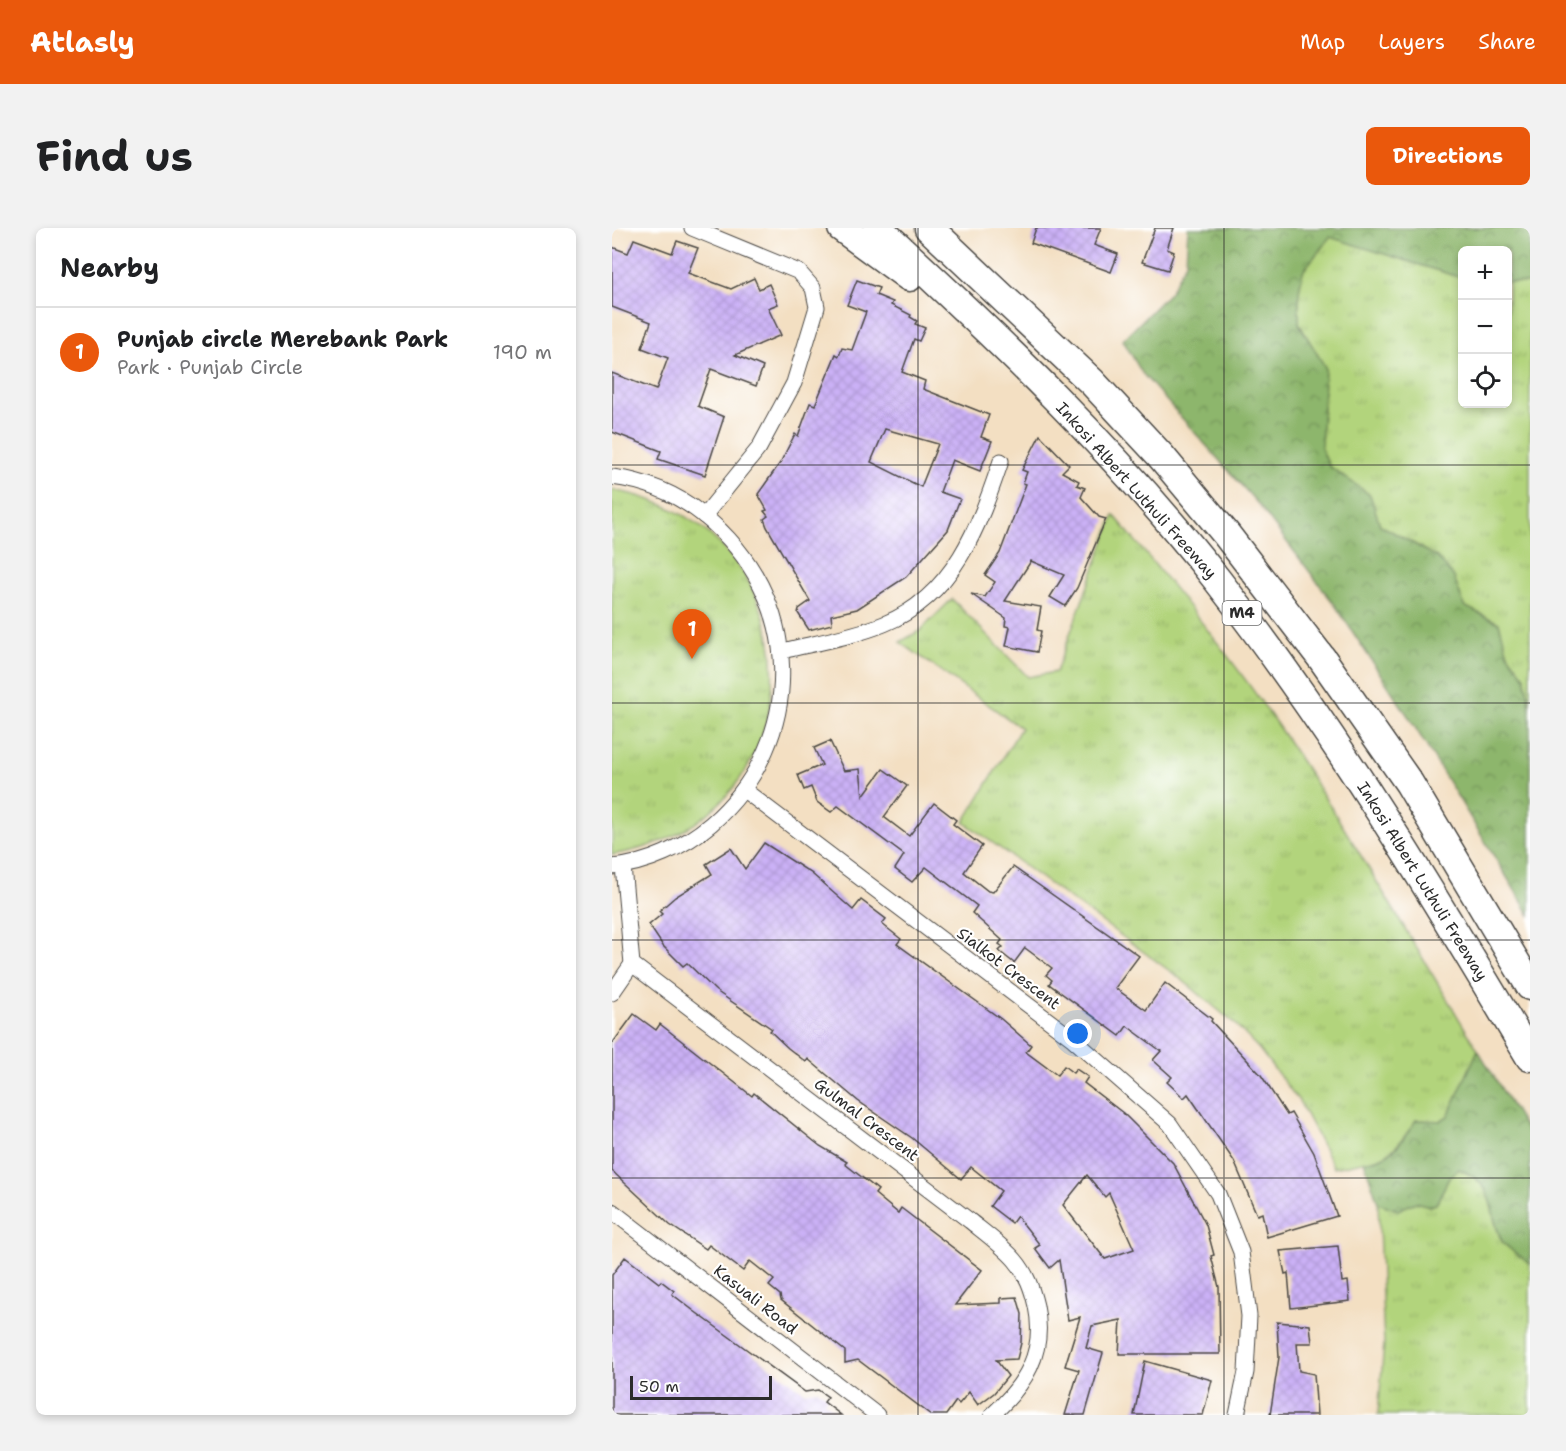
<!DOCTYPE html>
<meta charset="utf-8">
<style>
:root{--surface:#fff;--page:#f2f2f2;--text:#202124;--muted:#757577;--line:#e0e0e0;--accent:#ea580c}
body{margin:0;font-family:"Shantell Sans",sans-serif;background:var(--page);color:var(--text)}
.controls{position:absolute;right:18px;top:18px;display:grid;overflow:hidden;border-radius:9px;box-shadow:0 3px 9px #0003}
.controls button{width:54px;height:54px;display:grid;place-items:center;padding:0;border:0;border-bottom:2px solid var(--line);background:var(--surface);color:var(--text);font:30px sans-serif}
.scale{position:absolute;left:18px;bottom:15px;width:142px;box-sizing:border-box;padding-left:6px;border:3px solid #2b2b2b;border-top:0;font-size:16px;line-height:21px;white-space:nowrap;color:#2b2b2b;-webkit-text-stroke:4px #fff;paint-order:stroke}
.you{position:absolute;left:466px;top:806px;width:21px;height:21px;margin:-15px;border:4px solid #fff;border-radius:50%;background:#1a73e8;box-shadow:0 0 0 9px #1a73e833}
.badge{display:grid;place-items:center;width:39px;height:39px;border-radius:50%;background:var(--accent);color:#fff;font-size:20px;font-weight:700}
.pin{position:absolute;translate:-50% -50px;filter:drop-shadow(0 2px 3px #0008)}
.pin::after{content:'';position:absolute;top:32px;width:21px;height:18px;background:inherit;clip-path:polygon(0 0,100% 0,50% 100%)}
.list{margin:0;padding:0;list-style:none}
h2{display:flex;justify-content:space-between;align-items:center;height:78px;margin:0;padding:0 24px;font-size:26px}
h2 small{font-size:20px;font-weight:400;color:var(--muted)}
.list li{display:grid;grid-template-columns:39px 1fr auto;gap:18px;align-items:center;box-sizing:border-box;height:90px;padding:0 24px;border-top:2px solid var(--line)}
.list b{display:block;font-size:22px;white-space:nowrap}
.list p{margin:0;font-size:20px;white-space:nowrap;color:var(--muted)}
.list em{font-size:20px;font-style:normal;color:var(--muted)}
.icon{flex:none;width:33px;height:33px;fill:none;stroke:currentColor;stroke-width:2;stroke-linecap:round;stroke-linejoin:round}
.map{position:relative;flex:none;width:918px;height:1187px;overflow:hidden;border-radius:9px}
header{display:flex;align-items:center;gap:36px;box-sizing:border-box;height:84px;padding:0 30px;background:var(--accent);color:#fff}
header strong{font-size:28px}
nav{display:flex;gap:33px;margin-inline-start:auto;font-size:21px}
.intro{display:flex;align-items:center;justify-content:space-between;box-sizing:border-box;height:144px;padding:0 36px}
h1{margin:0;font-size:42px}
.button{padding:15px 27px;border-radius:9px;background:var(--accent);color:#fff;font-size:21px;font-weight:700}
main{display:flex;gap:36px;padding:0 36px}
aside{flex:1;background:var(--surface);border-radius:9px;box-shadow:0 3px 9px #0003}
.map>svg:first-child{display:block}
.grass{fill:url(#grass-tufts);stroke:#6e8054;stroke-width:1.5}
.forest{fill:url(#forest-crowns);stroke:#5c704c;stroke-width:1.5}
.building{fill:url(#building-cross-hatch);fill-rule:evenodd}
.lines{fill:none;stroke-linecap:round;stroke-linejoin:round}
.street-casing{stroke:#494642;stroke-width:17}
.highway-casing{stroke:#494642;stroke-width:31}
.street{stroke:#fff;stroke-width:15}
.highway{stroke:#fff;stroke-width:28}
.grid{fill:none;stroke:#2b2b2b;stroke-width:1.5;stroke-opacity:0.55}
.labels{text-anchor:middle;stroke-width:4.5;stroke-linejoin:round;paint-order:stroke}
.shield{fill:#fff;stroke:#6b6b6b;stroke-width:1.5}
.shield-label{font-size:15px;font-weight:bold;fill:#2b2b2b}
.street-label{font-size:16px;fill:#2b2b2b;stroke:#fff}
</style>
<header>
<strong>Atlasly</strong>
<nav><a>Map</a><a>Layers</a><a>Share</a></nav>
</header>
<div class="intro"><h1>Find us</h1><a class="button">Directions</a></div>
<main>
<aside>
<h2>Nearby<small></small></h2>
<ul class="list">
<li><span class="badge">1</span><div><b>Punjab circle Merebank Park</b><p>Park · Punjab Circle</p></div><em>190 m</em></li>
</ul>
</aside>
<div class="map">
<svg width="918" height="1187" viewBox="0 0 918 1187">
<defs>
<pattern id="grass-tufts" width="24" height="20" patternUnits="userSpaceOnUse" patternTransform="scale(1.5)"><rect width="24" height="20" fill="#b2d47c"/><path d="M3 7l-1-3M5 7V3M7 7l1-3M15 17l-1-3M17 17v-4M19 17l1-3" fill="none" stroke="#99b66b"/></pattern>
<pattern id="forest-crowns" width="20" height="18" patternUnits="userSpaceOnUse" patternTransform="scale(1.5)"><rect width="20" height="18" fill="#8db66c"/><path d="M2 6a3 3 0 1 1 6 0M12 15a3 3 0 1 1 6 0" fill="none" stroke="#739459"/></pattern>
<pattern id="building-cross-hatch" width="8" height="8" patternUnits="userSpaceOnUse" patternTransform="scale(1.5)"><rect width="8" height="8" fill="#cbb1f6"/><path d="M0 0l8 8M0 8l8-8" fill="none" stroke="#ae98d3"/></pattern>
</defs>
<rect width="100%" height="100%" fill="#fff"/>
<filter id="ink" filterUnits="userSpaceOnUse"><feTurbulence type="fractalNoise" baseFrequency=".0167" numOctaves="2"/><feDisplacementMap in="SourceGraphic" scale="12" xChannelSelector="R" yChannelSelector="G"/><feConvolveMatrix kernelMatrix="1 2 1 2 8 2 1 2 1" color-interpolation-filters="sRGB"/></filter>
<filter id="wash" filterUnits="userSpaceOnUse"><feTurbulence type="fractalNoise" baseFrequency=".008" numOctaves="4" result="noise"/><feDisplacementMap in="SourceGraphic" scale="24" xChannelSelector="R" yChannelSelector="G"/><feGaussianBlur stdDeviation="1.35" result="paint"/><feColorMatrix in="noise" values="0 0 0 0 0 0 0 0 0 0 0 0 0 0 0 0 0 1.4 0 .05"/><feComposite in="paint" operator="in"/></filter>
<g filter="url(#wash)">
<rect width="100%" height="100%" fill="#f3dfc2"/>
<g class="grass">
<path d="M718 9 850 50V176H896V54L918 55V481L913 449 896 426 887 395 852 378C833 325 814 323 768 297L758 267 717 238 709 220 713 139 687 96V63L691 43Z"/>
<path d="M0 262C214 299 214 593 0 627Z"/>
<path d="M502 287C559 356 616 424 666 498 737 603 800 714 866 822L836 888 828 893 804 892C774 938 771 928 722 940L687 873 647 821 623 796 569 751 352 594 409 500 288 414 309 402 340 371 416 449 444 444Z"/>
<path d="M847 941C887 959 874 979 889 1011 893 1020 910 1029 918 1036V1187H766L772 1116 766 975 786 982 804 974 817 978 824 976 837 950Z"/>
</g>
<g class="forest">
<path d="M576 0H918V55L896 54V22H850V50L718 9 691 43 687 63V96L713 139 709 220 717 238 758 267 768 297 825 329 842 349 852 378 887 395 896 426 913 449 918 481V687L798 491 723 377 646 276 530 145 511 112 558 64 574 34Z"/>
<path d="M866 822 918 908V1036C910 1029 893 1020 889 1011 875 980 886 957 847 941L837 950 824 976 817 978 804 974 786 982 766 975 752 933C779 933 790 914 804 892L828 893 836 888Z"/>
</g>
<g id="blocks">
<g class="building">
<path d="M424 0H489L482 17 506 26 499 44 419 15Z"/>
<path d="M543 0H562L555 21 562 24 556 42 530 34Z"/>
<path d="M22 11 60 25 65 13 86 20 76 45 119 61 142 50 147 61 157 56 166 76 156 80 169 107 123 127 151 139 144 158 99 141 86 178 112 189 93 247 46 231 49 223 0 204V145L44 162 56 130 30 120 39 94 0 79V19L16 25Z"/>
<path d="M245 52 267 60 264 67 281 74 279 77 299 87 298 89 305 93 303 96 313 100 307 113 302 111 290 144 313 153 311 161 377 187 369 209 380 213 368 243 340 232 328 264 348 271 336 302 294 349 245 381 219 387 220 396 197 402 186 385 187 381 198 373 155 299 152 291 156 288 152 283 155 282 146 266 168 235 183 206 186 208 198 175 203 177 224 126 227 128 230 120 240 122 254 84 235 77ZM273 201 326 216 309 259 259 234Z"/>
<path d="M428 207 457 237 450 244 467 253 465 257 473 260 469 269 487 289 494 291 465 360 453 378 438 369 452 347 419 333 393 373 429 379 425 402 429 403 425 424 394 418 398 399 393 398 394 390 359 366 373 369 383 354 373 347 388 325 414 256 411 255 415 244 410 242Z"/>
<path d="M218 513 232 543 248 541 251 568 271 541 295 558 272 589 297 608 322 575 344 592 341 596 370 618 352 644 376 663 381 664 401 639 527 728 503 760 534 782 553 755 600 791 599 793 649 847 675 887 679 885 702 925 725 988 655 1009 650 985 645 987 622 933 576 866 572 870 555 854 560 849 541 832 549 823 515 798 508 808 437 756 440 752 434 747 440 740 413 720 402 735 387 723 391 719 387 716 390 712 360 685 365 678 314 639 300 654 283 641 292 627 226 578 219 584 205 574 199 559 192 562 186 547 210 537 202 520Z"/>
<path d="M152 615 199 645 241 682 249 672 274 691 270 696 289 711 285 716 389 791 419 817 414 824 445 847 452 838 461 845 464 841 476 849 472 855 511 885 561 935 594 997 602 1027 599 1028 607 1059 608 1126H507L509 1092 480 1098 474 1120 491 1125 473 1187H453L467 1142 453 1138 468 1089 456 1092 447 1032 438 1040 423 1020 428 1017 405 988 400 995 378 978 389 963 359 939 349 951 300 910 246 873 196 831 194 834 176 820 158 803 160 801 104 763 75 735 71 738 51 718 37 697 50 686 47 683 63 669 100 646 94 636 119 620 133 641ZM475 947 493 969 497 965 522 1021 493 1031 451 977Z"/>
<path d="M22 786 44 802 48 796 140 868 142 865 208 918 235 934 233 936 266 962 263 966 286 985 289 980 370 1042 343 1077 389 1075V1070L405 1069 410 1086 409 1115 405 1131 384 1132 396 1148 382 1165 366 1177 357 1164 347 1176 344 1173 334 1187H319L246 1132 233 1135V1123L169 1072 168 1067 157 1058 162 1052 138 1033 131 1043 97 1017 94 1021 58 997 0 943V816Z"/>
<path d="M726 1018 730 1054 736 1053 738 1073 679 1080 676 1045 673 1046 668 1023Z"/>
<path d="M13 1029 47 1055 49 1053 62 1063 60 1066 82 1083 193 1164 206 1162 216 1169 212 1174 229 1187H0V1047Z"/>
<path d="M665 1094 698 1097 700 1115H685L687 1143 702 1146 705 1187H658L667 1129Z"/>
<path d="M533 1133 600 1152 591 1187H522Z"/>
</g>
</g>
</g>
<g filter="url(#ink)">
<use href="#blocks" fill-opacity="0" stroke="#494642" stroke-width="1.5"/>
<g class="lines">
<defs>
<g id="street">
<path d="M80 0 187 44 201 60 205 79 182 155 147 220 92 288"/>
<path d="M0 249C33 253 65 266 91 287 192 367 197 511 99 596 72 619 35 636 0 639"/>
<path d="M170 423C203 415 240 409 272 396 342 368 367 298 389 233"/>
<path d="M132 562 461 811 558 896 606 966 629 1024 637 1088 634 1144 625 1187"/>
<path d="M11 638 20 736 358 993C373 1005 391 1018 403 1032 415 1046 420 1061 424 1078 434 1125 413 1157 380 1187"/>
<path d="M0 765 20 736"/>
<path d="M0 983 265 1187"/>
</g>
<g id="highway">
<path d="M230 0 297 49"/>
<path d="M266 0C386 110 505 224 606 353 723 503 820 665 918 829"/>
<path d="M317 0 480 154 548 227 614 306 711 432 797 555 918 758"/>
</g>
</defs>
<use href="#street" class="street-casing"/>
<use href="#highway" class="highway-casing"/>
<use href="#street" class="street"/>
<use href="#highway" class="highway"/>
</g>
</g>
<path class="grid" d="M306 0V1187M612 0V1187M0 237H918M0 475H918M0 712H918M0 950H918"/>
<g class="labels">
<rect class="shield" x="610.5" y="373" width="39" height="24" rx="4.5"/>
<g class="shield-label">
<text x="630" y="390">M4</text>
</g>
<g class="street-label">
<text transform="translate(525 262) rotate(48)" y="6">Inkosi Albert Luthuli Freeway</text>
<text transform="translate(811 653) rotate(58)" y="6">Inkosi Albert Luthuli Freeway</text>
<text transform="translate(397 740) rotate(37)" y="6">Sialkot Crescent</text>
<text transform="translate(255 891) rotate(37)" y="6">Gulmal Crescent</text>
<text transform="translate(144 1071) rotate(38)" y="6">Kasuali Road</text>
</g>
</g>
</svg>
<div class="controls">
<button>+</button>
<button>−</button>
<button><svg class="icon" aria-label="locate" viewBox="0 0 24 24"><circle cx="12" cy="12" r="6"/><path d="M12 2v4M12 18v4M2 12h4M18 12h4"/></svg></button>
</div>
<div class="scale">50 m</div>
<div class="you"></div>
<div class="pin badge" style="left:80px;top:431px">1</div>
</div>
</main>
